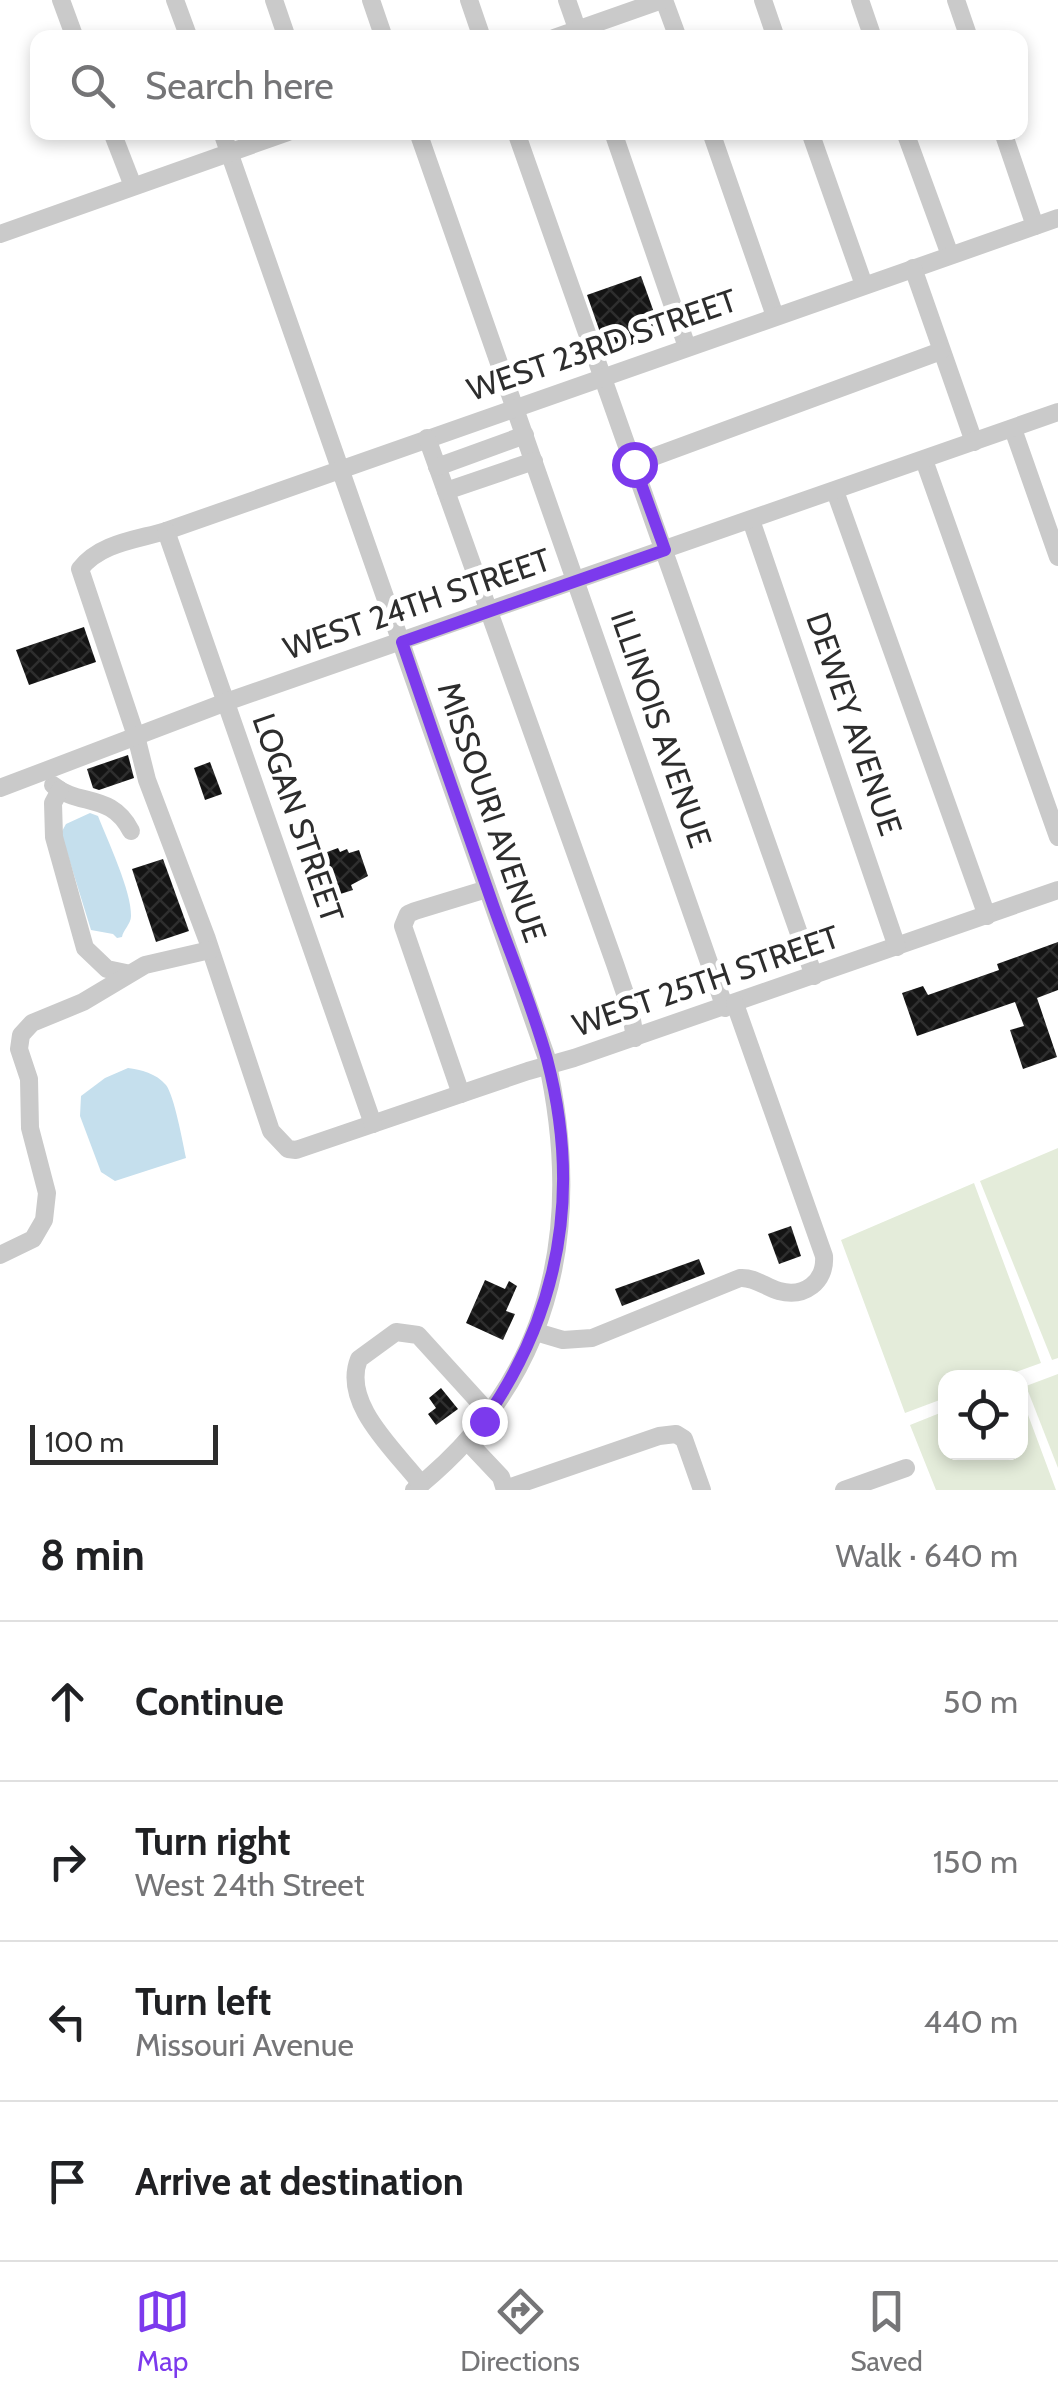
<!DOCTYPE html>
<meta charset="utf-8">
<style>
:root{--surface:#fff;--page:#f6f6f6;--text:#202124;--muted:#757577;--line:#e0e0e0;--accent:#7c3aed}
body{margin:0;font-family:Cabin,sans-serif;background:var(--page);color:var(--text)}
.controls{position:absolute;right:30px;bottom:30px;display:grid;overflow:hidden;border-radius:20px;box-shadow:0 5px 15px #0003}
.controls button{width:90px;height:90px;display:grid;place-items:center;padding:0;border:0;border-bottom:2px solid var(--line);background:var(--surface);color:var(--text);font:50px sans-serif}
.scale{position:absolute;left:30px;bottom:25px;width:188px;box-sizing:border-box;padding-left:10px;border:5px solid #2d2d2d;border-top:0;font-size:28px;line-height:35px;white-space:nowrap;color:#2d2d2d;-webkit-text-stroke:8px #fff;paint-order:stroke}
.stop{position:absolute;width:30px;height:30px;margin:-22px;border:8px solid #7c3aed;border-radius:50%;background:#fff}
.stop.end{background:#7c3aed;border-color:#fff;box-shadow:0 2px 10px #0008}
.list{margin:0;padding:0;list-style:none}
h2{display:flex;justify-content:space-between;align-items:center;height:130px;margin:0;padding:0 40px;font-size:42px}
h2 small{font-size:32px;font-weight:400;color:var(--muted)}
.list li{display:grid;grid-template-columns:65px 1fr auto;gap:30px;align-items:center;box-sizing:border-box;height:160px;padding:0 40px;border-top:2px solid var(--line)}
.list b{display:block;font-size:38px;white-space:nowrap}
.list p{margin:0;font-size:32px;white-space:nowrap;color:var(--muted)}
.list em{font-size:32px;font-style:normal;color:var(--muted)}
.icon{flex:none;width:55px;height:55px;fill:none;stroke:currentColor;stroke-width:2;stroke-linecap:round;stroke-linejoin:round}
.map{position:relative;flex:none;width:1058px;height:1490px;overflow:hidden}
.search{position:absolute;background:var(--surface);box-shadow:0 5px 15px #0003;left:30px;right:30px;top:30px;height:110px;display:flex;align-items:center;gap:25px;box-sizing:border-box;padding:0 35px;border-radius:20px;color:var(--muted);font-size:38px}
.sheet{height:770px;background:var(--surface)}
nav{display:flex;justify-content:space-around;align-items:center;box-sizing:border-box;height:140px;border-top:2px solid var(--line);background:var(--surface);font-size:28px;color:var(--muted)}
nav a{display:grid;justify-items:center;gap:5px}
nav .on{color:var(--accent)}
.map>svg:first-child{display:block}
.green{fill:#e4ecda}
.water{fill:#c5dfed}
.building{fill:url(#building-cross-hatch)}
.lines{fill:none;stroke-linecap:round;stroke-linejoin:round}
.minor{stroke:#cacaca;stroke-width:18}
.route{stroke:#7c3aed;stroke-width:12}
.labels{text-anchor:middle;stroke-width:10;stroke-linejoin:round;paint-order:stroke}
.street-label{font-size:32px;fill:#2d2d2d;stroke:#fff}
</style>
<div class="map">
<svg width="1058" height="1490" viewBox="0 0 1058 1490">
<defs>
<pattern id="building-cross-hatch" width="8" height="8" patternUnits="userSpaceOnUse" patternTransform="scale(2.5)"><rect width="8" height="8" fill="#141414"/><path d="M0 0l8 8M0 8l8-8" fill="none" stroke="#2e2e2e"/></pattern>
</defs>
<rect width="100%" height="100%" fill="#fff"/>
<g class="green">
<path d="M1058 1148V1358L1052 1360 980 1181Z"/>
<path d="M974 1183 1041 1363 1002 1377 946 1378 945 1398 905 1413 841 1240Z"/>
<path d="M1058 1374V1468L1026 1386Z"/>
<path d="M1021 1396 1056 1490H936L910 1425 945 1411 946 1452H1020Z"/>
</g>
<g class="water">
<path d="M90 813 98 816C107 839 132 892 131 916 131 924 123 930 122 937L117 938 113 934 91 930 61 833 66 824Z"/>
<path d="M128 1068C141 1070 156 1073 166 1085 174 1095 183 1143 186 1158L115 1181 101 1172 80 1116 81 1096 105 1078Z"/>
</g>
<g class="building">
<path d="M641 276 661 332 608 355 587 295Z"/>
<path d="M84 627 96 662 29 685 16 650Z"/>
<path d="M128 755 134 778 99 790 93 788 87 769Z"/>
<path d="M210 762 222 794 205 800 194 768Z"/>
<path d="M338 848 340 852 347 849 349 853 359 850 368 876 351 885 353 890 334 896 319 855Z"/>
<path d="M163 859 189 931 156 942 132 869Z"/>
<path d="M1058 942V990L1037 998 1057 1057 1023 1069 1010 1030 1024 1026 1015 1002 917 1036 902 993 923 986 928 995 999 970 997 964Z"/>
<path d="M791 1226 801 1256 779 1264 768 1234Z"/>
<path d="M699 1259 705 1274 622 1306 615 1289Z"/>
<path d="M485 1280 505 1289 509 1281 517 1286 506 1311 515 1314 503 1340 466 1323Z"/>
<path d="M441 1388 458 1409 436 1425 428 1414 436 1408 429 1398Z"/>
</g>
<g class="lines">
<g class="minor">
<path d="M61 0 75 38"/>
<path d="M175 0 189 38"/>
<path d="M274 0 287 38"/>
<path d="M371 0 384 38"/>
<path d="M469 0 482 38"/>
<path d="M567 0 580 37"/>
<path d="M664 0 678 38"/>
<path d="M763 0 776 38"/>
<path d="M860 0 873 38"/>
<path d="M956 0 969 38"/>
<path d="M554 38 662 0"/>
<path d="M112 132 133 186"/>
<path d="M222 132 546 1056C584 1225 555 1378 414 1490"/>
<path d="M418 132 725 1008"/>
<path d="M516 132 814 976"/>
<path d="M613 132 687 347"/>
<path d="M711 132 775 316"/>
<path d="M810 132 864 285"/>
<path d="M905 132 950 255"/>
<path d="M1003 132 1035 226"/>
<path d="M1058 218 166 531C136 540 100 543 80 569L136 736 147 780 207 939 271 1131 288 1149 296 1150 528 1071 574 1058 1058 890"/>
<path d="M0 234 288 132"/>
<path d="M913 268 974 442"/>
<path d="M1013 429 1058 557"/>
<path d="M427 438 615 964 630 1008 635 1038"/>
<path d="M924 460 1058 837"/>
<path d="M634 464 941 351"/>
<path d="M437 467 525 435"/>
<path d="M446 491 534 461"/>
<path d="M835 491 987 916"/>
<path d="M751 520 897 947"/>
<path d="M166 531 373 1124"/>
<path d="M53 785C79 807 111 792 131 831"/>
<path d="M0 788 226 702 1058 412"/>
<path d="M60 790 53 803 54 837 85 948 107 969 126 973"/>
<path d="M461 1094 403 926 408 914 415 911 487 889"/>
<path d="M0 1255 33 1239 44 1220 47 1193 30 1128 29 1079 19 1049 21 1035 32 1023 83 1002 145 965 210 950"/>
<path d="M536 1332 563 1340 592 1338 740 1278C755 1277 765 1287 779 1291 804 1298 826 1282 824 1256L735 1004"/>
<path d="M467 1441 501 1477 505 1490"/>
<path d="M421 1484C396 1451 341 1404 359 1359L396 1332 418 1335 489 1413"/>
<path d="M505 1489 659 1436 676 1434 684 1439 702 1490"/>
<path d="M844 1490 906 1468"/>
</g>
</g>
<g class="lines">
<path class="route" d="M484 1421C561 1311 581 1189 547 1059 533 1008 512 958 494 908 463 819 432 731 402 642L665 550 634 464"/>
</g>
<g class="labels">
<g class="street-label">
<text transform="translate(602 345) rotate(-19)" y="11">WEST 23RD STREET</text>
<text transform="translate(417 604) rotate(-19)" y="11">WEST 24TH STREET</text>
<text transform="translate(854 724) rotate(71)" y="11">DEWEY AVENUE</text>
<text transform="translate(661 729) rotate(71)" y="11">ILLINOIS AVENUE</text>
<text transform="translate(492 812) rotate(71)" y="11">MISSOURI AVENUE</text>
<text transform="translate(298 818) rotate(71)" y="11">LOGAN STREET</text>
<text transform="translate(706 981) rotate(-19)" y="11">WEST 25TH STREET</text>
</g>
</g>
</svg>
<div class="controls">
<button><svg class="icon" aria-label="locate" viewBox="0 0 24 24"><circle cx="12" cy="12" r="6"/><path d="M12 2v4M12 18v4M2 12h4M18 12h4"/></svg></button>
</div>
<div class="scale">100 m</div>
<div class="stop" style="left:634px;top:464px"></div>
<div class="stop end" style="left:484px;top:1421px"></div>
<div class="search"><svg class="icon" aria-label="search" viewBox="0 0 24 24"><circle cx="10" cy="10" r="6"/><path d="M15 15l6 6"/></svg>Search here</div>
</div>
<section class="sheet">
<h2>8 min<small>Walk · 640 m</small></h2>
<ul class="list">
<li><svg class="icon" aria-label="ahead" viewBox="0 0 24 24"><path d="M12 20V5M6 11l6-6 6 6"/></svg><div><b>Continue</b></div><em>50 m</em></li>
<li><svg class="icon" aria-label="right" viewBox="0 0 24 24"><path d="M7 20v-9h11M14 6l5 5-5 5"/></svg><div><b>Turn right</b><p>West 24th Street</p></div><em>150 m</em></li>
<li><svg class="icon" aria-label="left" viewBox="0 0 24 24"><path d="M17 20v-9H6M10 6l-5 5 5 5"/></svg><div><b>Turn left</b><p>Missouri Avenue</p></div><em>440 m</em></li>
<li><svg class="icon" aria-label="arrive" viewBox="0 0 24 24"><path d="M6 21V4h12l-3 4 3 4H6"/></svg><div><b>Arrive at destination</b></div></li>
</ul>
</section>
<nav>
<a class="on"><svg class="icon" aria-label="map" viewBox="0 0 24 24"><path d="M3 6l6-2 6 2 6-2v14l-6 2-6-2-6 2zM9 4v14M15 6v14"/></svg>Map</a>
<a><svg class="icon" aria-label="directions" viewBox="0 0 24 24"><path d="M12 3l9 9-9 9-9-9zM9 14v-3h6M13 9l2 2-2 2"/></svg>Directions</a>
<a><svg class="icon" aria-label="saved" viewBox="0 0 24 24"><path d="M7 4h10v16l-5-4-5 4z"/></svg>Saved</a>
</nav>
